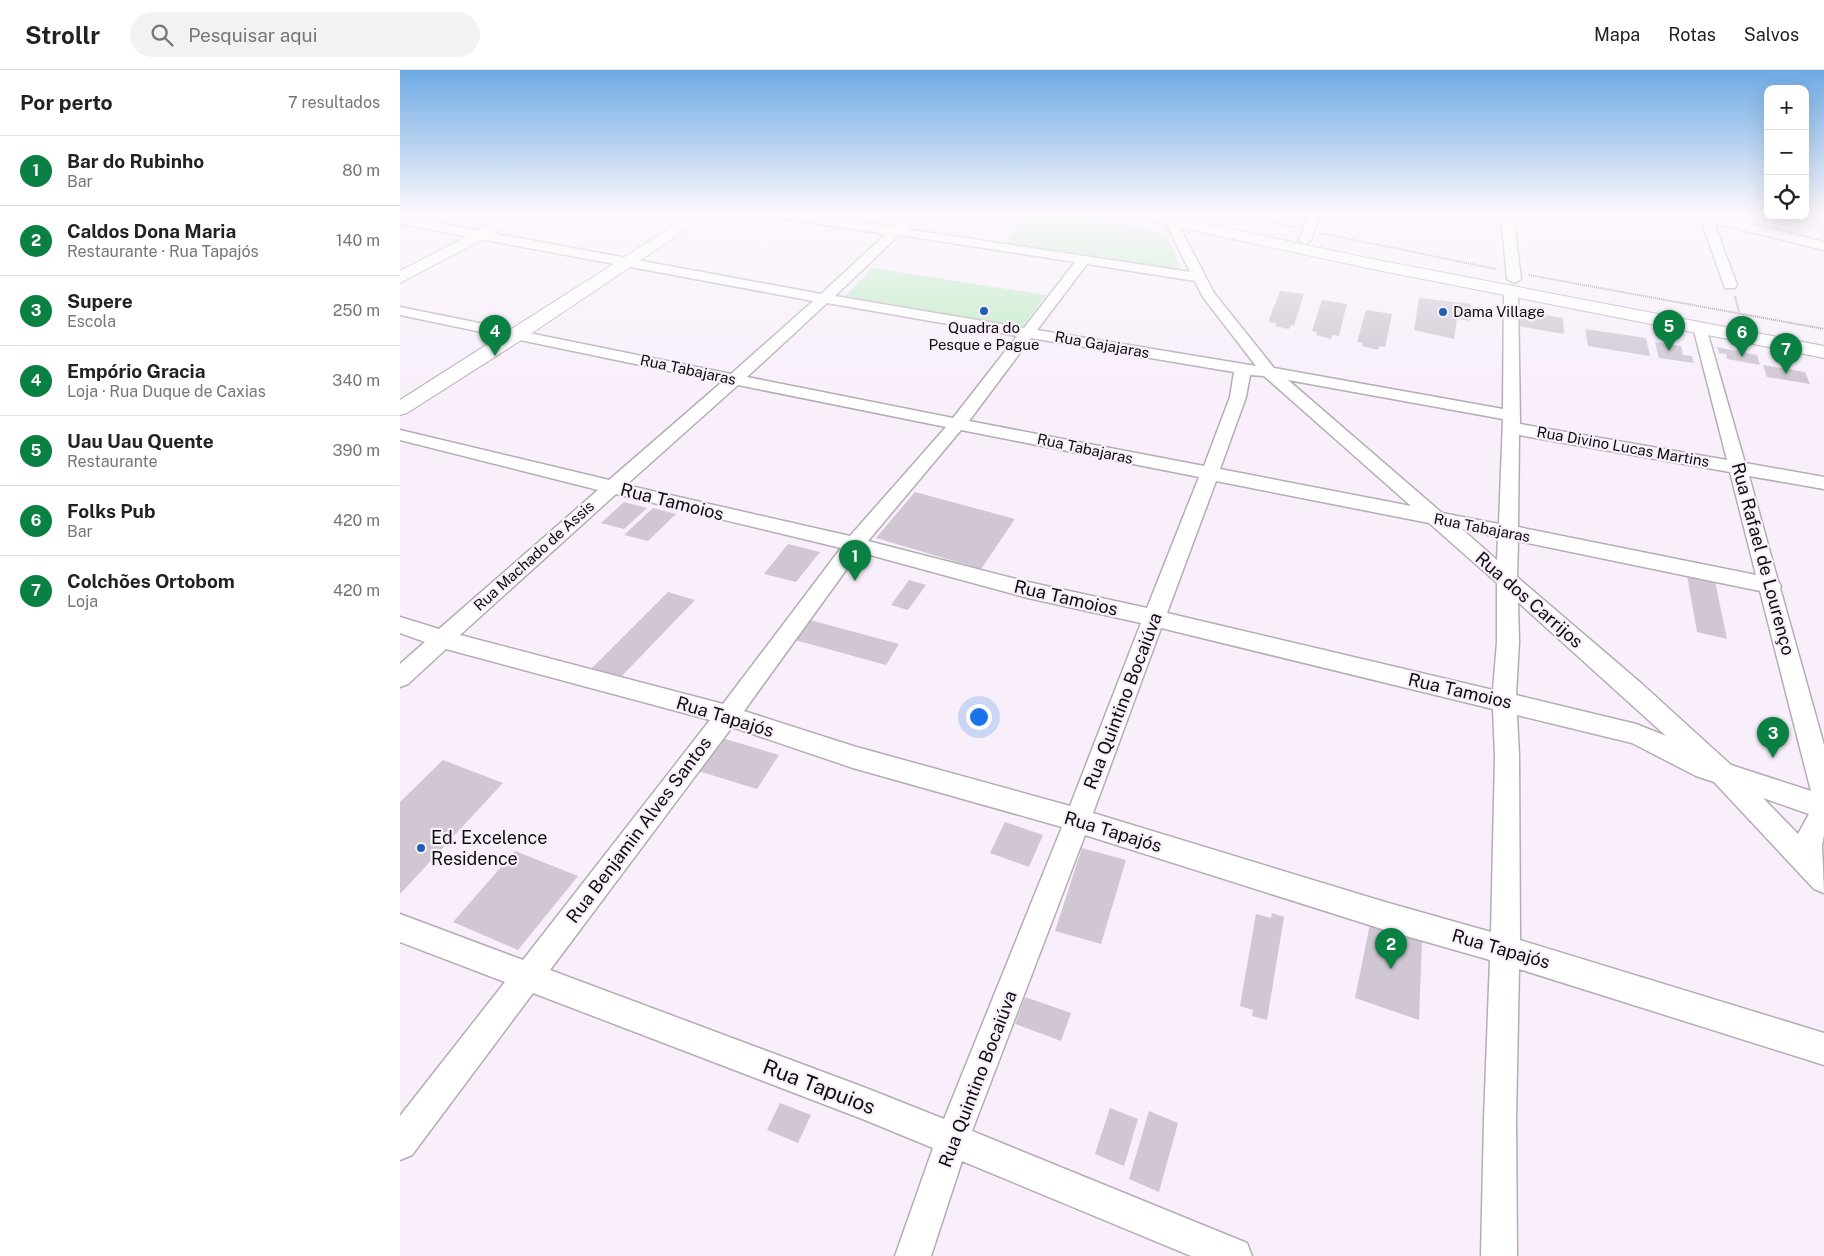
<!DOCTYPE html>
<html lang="pt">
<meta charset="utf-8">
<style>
:root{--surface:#fff;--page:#f2f2f2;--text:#222;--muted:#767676;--line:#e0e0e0;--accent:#0b8043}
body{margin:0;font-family:"Public Sans",sans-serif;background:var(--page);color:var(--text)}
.controls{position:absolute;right:15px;top:15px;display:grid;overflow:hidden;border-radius:10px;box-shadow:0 5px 20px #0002}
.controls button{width:45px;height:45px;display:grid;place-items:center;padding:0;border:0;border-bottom:1px solid var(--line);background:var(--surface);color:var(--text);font:25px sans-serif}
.you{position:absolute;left:578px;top:646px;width:18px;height:18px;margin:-12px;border:4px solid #fff;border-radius:50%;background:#1a73e8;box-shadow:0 0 0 8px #1a73e833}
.badge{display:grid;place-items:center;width:32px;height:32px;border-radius:50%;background:var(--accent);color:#fff;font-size:16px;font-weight:700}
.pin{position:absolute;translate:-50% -41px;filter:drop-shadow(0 1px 2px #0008)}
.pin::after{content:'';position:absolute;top:26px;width:18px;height:15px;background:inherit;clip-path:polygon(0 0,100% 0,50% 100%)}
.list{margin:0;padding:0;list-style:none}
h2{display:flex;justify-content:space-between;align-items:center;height:65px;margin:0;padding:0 20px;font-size:21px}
h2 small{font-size:16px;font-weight:400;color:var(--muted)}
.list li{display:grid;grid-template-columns:32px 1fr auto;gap:15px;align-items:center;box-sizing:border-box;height:70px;padding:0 20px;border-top:1px solid var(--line)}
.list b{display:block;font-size:19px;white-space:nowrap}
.list p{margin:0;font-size:16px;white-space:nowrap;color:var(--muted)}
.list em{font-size:16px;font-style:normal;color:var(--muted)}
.icon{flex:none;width:28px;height:28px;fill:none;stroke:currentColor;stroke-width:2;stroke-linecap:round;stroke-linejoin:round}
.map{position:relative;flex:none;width:1424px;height:1186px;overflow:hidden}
header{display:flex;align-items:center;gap:30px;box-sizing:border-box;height:70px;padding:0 25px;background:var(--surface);border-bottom:1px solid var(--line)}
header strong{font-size:24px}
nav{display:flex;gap:28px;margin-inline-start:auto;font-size:18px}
.search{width:350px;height:45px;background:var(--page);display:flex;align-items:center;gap:12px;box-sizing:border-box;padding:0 18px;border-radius:28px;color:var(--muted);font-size:19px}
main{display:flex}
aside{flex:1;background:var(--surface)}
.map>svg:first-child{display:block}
.green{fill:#bcebc2}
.building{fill:#d0c7d2}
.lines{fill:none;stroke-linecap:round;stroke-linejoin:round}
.minor-casing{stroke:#b5acb6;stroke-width:3}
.major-casing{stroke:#b5acb6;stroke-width:2}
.path{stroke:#8b858d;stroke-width:2;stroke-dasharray:1 1;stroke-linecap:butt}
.minor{fill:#fff;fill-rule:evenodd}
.major{fill:#fff;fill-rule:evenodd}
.poi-dot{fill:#1d60b1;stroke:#f8effa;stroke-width:2}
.labels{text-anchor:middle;stroke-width:4.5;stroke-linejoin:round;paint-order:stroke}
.far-poi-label{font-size:15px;fill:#0f0c10;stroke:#f8effa;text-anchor:start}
.far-street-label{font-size:15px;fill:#0f0c10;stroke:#f8effa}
.street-label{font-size:18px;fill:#0f0c10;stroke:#f8effa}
.poi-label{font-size:18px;fill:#0f0c10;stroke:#f8effa;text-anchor:start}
.near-street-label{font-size:21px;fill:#0f0c10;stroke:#f8effa}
</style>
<header>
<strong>Strollr</strong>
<div class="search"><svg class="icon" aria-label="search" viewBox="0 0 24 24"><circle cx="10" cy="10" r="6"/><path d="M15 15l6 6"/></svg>Pesquisar aqui</div>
<nav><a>Mapa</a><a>Rotas</a><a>Salvos</a></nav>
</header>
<main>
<aside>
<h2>Por perto<small>7 resultados</small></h2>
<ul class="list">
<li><span class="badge">1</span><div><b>Bar do Rubinho</b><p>Bar</p></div><em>80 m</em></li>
<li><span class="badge">2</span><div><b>Caldos Dona Maria</b><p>Restaurante · Rua Tapajós</p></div><em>140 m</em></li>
<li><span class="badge">3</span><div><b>Supere</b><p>Escola</p></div><em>250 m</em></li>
<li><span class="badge">4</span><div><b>Empório Gracia</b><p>Loja · Rua Duque de Caxias</p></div><em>340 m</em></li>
<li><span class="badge">5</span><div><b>Uau Uau Quente</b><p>Restaurante</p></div><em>390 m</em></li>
<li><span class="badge">6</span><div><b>Folks Pub</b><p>Bar</p></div><em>420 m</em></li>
<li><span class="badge">7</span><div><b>Colchões Ortobom</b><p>Loja</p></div><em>420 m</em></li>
</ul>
</aside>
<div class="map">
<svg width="1424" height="1186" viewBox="0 0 1424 1186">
<rect width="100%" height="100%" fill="#f8effa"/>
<g class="green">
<path d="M627 144H682L767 165 781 201 604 173Z"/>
<path d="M473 198 646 225 622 257 445 226Z"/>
</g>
<g class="building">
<path d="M880 221 904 224 894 256 891 255 889 259 875 256 877 253 868 252Z"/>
<path d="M1019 228 1071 234 1069 251 1057 249 1054 269 1014 260Z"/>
<path d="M922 230 947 234 939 266 932 265 931 269 916 265 917 262 912 261Z"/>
<path d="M966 240 992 244 985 277 979 276 978 280 962 276 963 273 957 272Z"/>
<path d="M1120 241 1163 248 1164 264 1119 256Z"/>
<path d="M1185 259 1246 268 1250 286 1188 276Z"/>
<path d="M1255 272 1281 276 1283 285 1292 286 1294 293 1259 288Z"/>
<path d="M1317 277 1357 285 1360 295 1327 289 1326 284 1319 283Z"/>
<path d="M1363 295 1405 302 1410 314 1367 307Z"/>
<path d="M515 422 615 449 581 499 476 468Z"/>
<path d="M224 432 247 438 224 459 201 453Z"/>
<path d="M253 438 276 444 248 471 224 465Z"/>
<path d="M388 474 420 482 396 512 364 504Z"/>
<path d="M1287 505 1315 511 1327 569 1297 562Z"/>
<path d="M509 510 526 515 508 540 491 535Z"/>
<path d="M268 522 295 530 220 608 192 598Z"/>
<path d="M410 550 499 574 486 595 395 570Z"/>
<path d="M322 668 379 685 357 719 298 701Z"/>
<path d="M43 690 103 713 0 824V732Z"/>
<path d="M605 752 643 765 629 797 590 783Z"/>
<path d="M682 778 726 790 701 874 655 861Z"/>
<path d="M115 781 178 806 118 880 53 852Z"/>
<path d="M872 843 884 847 867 950 852 946 853 940 840 936 856 844 871 848Z"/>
<path d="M970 854 1022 871 1019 950 955 928Z"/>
<path d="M625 927 671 943 661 971 615 954Z"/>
<path d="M380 1033 411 1045 398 1073 367 1060Z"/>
<path d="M710 1038 738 1049 724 1096 695 1084Z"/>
<path d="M749 1041 778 1053 759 1122 729 1109Z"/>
</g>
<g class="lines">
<defs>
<g id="minor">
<path d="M373 144H401L493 157 507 144H520L506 159 790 202 765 151 767 148H775L814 223 874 298 1103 339 1104 221 1111 217 1116 218 1118 221 1120 354 1327 390 1293 257 1295 254H1305L1345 393 1424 407V419L1349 406 1378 511 1381 516 1380 518 1424 675V765L1422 775 1424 823 1414 819 1314 712 1296 706 1232 673 1117 645 1119 686 1120 870 1424 963V995L1119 899 1116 1049 1117 1186H1081L1084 1049 1090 890 985 860 685 765 572 1061 847 1173 852 1186H791L562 1091 531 1186H495L533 1078 465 1050 133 923 12 1085 0 1090V1046L105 912 0 872V844L123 890 310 650 46 579 8 614 0 617V594L25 572 0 563V547L39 559 198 420 0 370V360L209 410 322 312 0 245V237L331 304 413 231 0 154V146L421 224 486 164 379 148ZM499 165 675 192 624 258 435 226ZM687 194 795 211 803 227 856 296 637 260ZM427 233 617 266 553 348 347 307ZM631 268 834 302 830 327 804 396 569 351ZM850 305 864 306 1011 436 820 399 846 327ZM888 310 1103 349 1099 454 1042 443ZM338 315 546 357 450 466 226 415ZM561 360 799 407 747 538 628 512 468 471ZM1119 365 1330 402 1356 505 1118 457ZM816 411 1029 453 1097 513V572L1093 620 767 543ZM216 424 441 478 323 634 60 565ZM1062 459 1098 467 1097 490ZM1118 471 1360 521 1411 721 1331 695 1242 614 1117 507ZM459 482 628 528 741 553 670 736 453 676 344 641ZM1118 532 1266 666 1236 654 1116 625 1119 572ZM761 558 1093 639 1095 686 1091 862 985 832 693 743ZM332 657 453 698 662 757 544 1049 466 1018 150 900ZM1363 728 1409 744 1398 764Z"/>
<path d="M908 144H920L911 170 905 174 899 170Z"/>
<path d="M1101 144H1113L1121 209 1114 213 1107 209Z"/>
<path d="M1287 144H1311L1424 172V180L1314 153 1337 215 1335 218H1325L1301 150 1289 147Z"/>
</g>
<g id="major">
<path d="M110 144H128L125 147 0 213V201Z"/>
<path d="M292 144H309L123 269 7 343 0 345V330Z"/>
<path d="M733 144H760L967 188 1424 276V288L967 198 741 149 736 147Z"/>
</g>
</defs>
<use href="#minor" class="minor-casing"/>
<use href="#major" class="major-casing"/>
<g class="path">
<path d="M706 144 725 148"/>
<path d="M828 144 896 157"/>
<path d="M921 163 1096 199"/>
<path d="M1129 205 1424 259"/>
<path d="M1335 226 1339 242"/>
</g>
<use href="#minor" class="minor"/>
<use href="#major" class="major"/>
</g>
<linearGradient id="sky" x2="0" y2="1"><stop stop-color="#6eaae4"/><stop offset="0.46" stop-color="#fcf8fd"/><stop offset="1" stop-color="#fcf8fd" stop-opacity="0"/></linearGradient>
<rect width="1424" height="310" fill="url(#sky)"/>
<g class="poi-dot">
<circle cx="584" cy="241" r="5"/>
<circle cx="1043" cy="242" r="5"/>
<circle cx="21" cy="778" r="5"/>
</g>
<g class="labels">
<g class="far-poi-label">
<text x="1053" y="247">Dama Village</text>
<text x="584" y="263" text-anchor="middle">Quadra do<tspan x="584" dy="17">Pesque e Pague</tspan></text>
</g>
<g class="far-street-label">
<text transform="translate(702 275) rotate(10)" y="5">Rua Gajajaras</text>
<text transform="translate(288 300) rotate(12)" y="5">Rua Tabajaras</text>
<text transform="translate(1223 377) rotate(10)" y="5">Rua Divino Lucas Martins</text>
<text transform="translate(685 379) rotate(12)" y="5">Rua Tabajaras</text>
<text transform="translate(1082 458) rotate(11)" y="5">Rua Tabajaras</text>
<text transform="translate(134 486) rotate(-42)" y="5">Rua Machado de Assis</text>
</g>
<g class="street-label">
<text transform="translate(272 432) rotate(14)" y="6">Rua Tamoios</text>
<text transform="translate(1363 489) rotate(75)" y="6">Rua Rafael de Lourenço</text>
<text transform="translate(666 528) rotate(13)" y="6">Rua Tamoios</text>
<text transform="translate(1129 530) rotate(41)" y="6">Rua dos Carrijos</text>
<text transform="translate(1060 621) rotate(13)" y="6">Rua Tamoios</text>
<text transform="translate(723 631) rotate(-69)" y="6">Rua Quintino Bocaiúva</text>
<text transform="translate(325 647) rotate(17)" y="6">Rua Tapajós</text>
<text transform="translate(239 760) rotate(-53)" y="6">Rua Benjamin Alves Santos</text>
<text transform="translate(713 762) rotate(17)" y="6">Rua Tapajós</text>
<text transform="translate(1101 879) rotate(16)" y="6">Rua Tapajós</text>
<text transform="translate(578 1009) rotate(-69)" y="6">Rua Quintino Bocaiúva</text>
</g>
<g class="poi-label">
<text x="31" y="774">Ed. Excelence<tspan x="31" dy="21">Residence</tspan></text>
</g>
<g class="near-street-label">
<text transform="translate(419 1017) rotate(21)" y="7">Rua Tapuios</text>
</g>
</g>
</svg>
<div class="controls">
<button>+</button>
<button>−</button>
<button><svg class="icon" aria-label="locate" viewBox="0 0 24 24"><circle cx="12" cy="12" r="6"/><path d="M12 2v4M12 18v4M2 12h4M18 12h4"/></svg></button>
</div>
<div class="you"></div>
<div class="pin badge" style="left:455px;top:511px">1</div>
<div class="pin badge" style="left:991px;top:899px">2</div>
<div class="pin badge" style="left:1373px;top:688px">3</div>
<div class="pin badge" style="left:95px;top:286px">4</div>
<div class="pin badge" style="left:1269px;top:281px">5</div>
<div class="pin badge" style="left:1342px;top:287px">6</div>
<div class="pin badge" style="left:1386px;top:304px">7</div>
</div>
</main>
